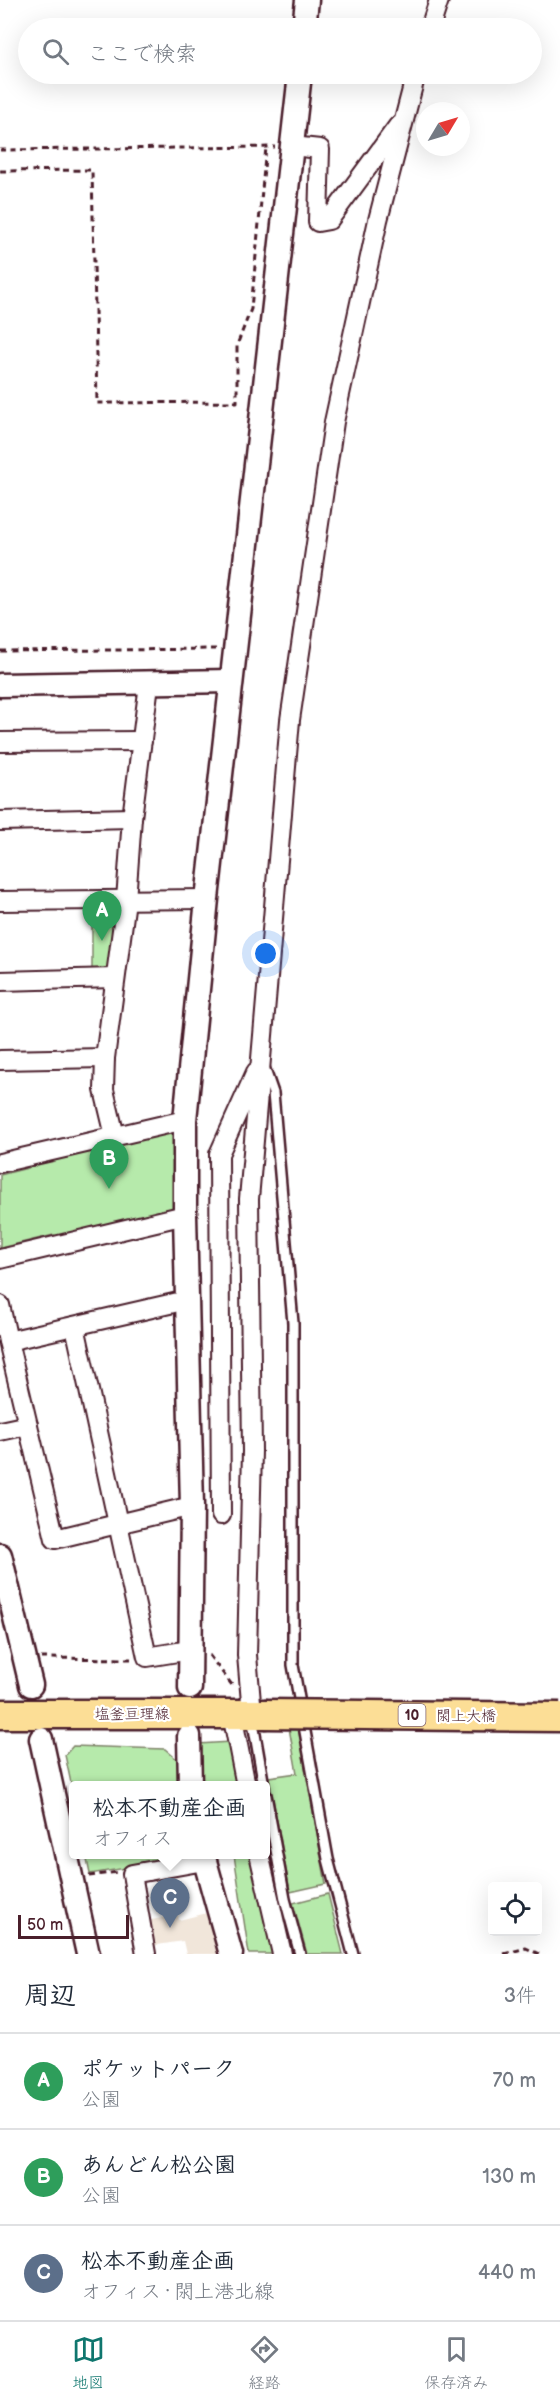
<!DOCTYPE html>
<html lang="ja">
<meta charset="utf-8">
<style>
:root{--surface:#fff;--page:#f2f2f3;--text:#1f2937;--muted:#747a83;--line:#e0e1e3;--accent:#0f766e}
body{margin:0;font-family:"Balsamiq Sans","Klee One",sans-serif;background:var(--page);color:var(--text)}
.controls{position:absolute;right:18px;bottom:18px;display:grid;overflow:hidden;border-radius:6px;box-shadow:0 6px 24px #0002}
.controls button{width:54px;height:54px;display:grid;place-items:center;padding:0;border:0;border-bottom:2px solid var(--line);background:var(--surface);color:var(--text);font:30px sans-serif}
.compass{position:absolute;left:416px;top:102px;width:54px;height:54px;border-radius:50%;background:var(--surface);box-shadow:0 6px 24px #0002;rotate:52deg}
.scale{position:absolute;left:18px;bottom:15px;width:111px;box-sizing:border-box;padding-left:6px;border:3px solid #4a1f2b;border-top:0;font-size:16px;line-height:21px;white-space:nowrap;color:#4a1f2b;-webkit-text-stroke:4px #fff;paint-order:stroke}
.you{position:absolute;left:266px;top:954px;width:21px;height:21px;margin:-15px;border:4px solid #fff;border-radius:50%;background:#1a73e8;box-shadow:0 0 0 9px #1a73e833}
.badge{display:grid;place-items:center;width:39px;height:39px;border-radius:50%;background:var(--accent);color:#fff;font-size:20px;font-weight:700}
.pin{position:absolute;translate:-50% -50px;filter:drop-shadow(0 2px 3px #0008)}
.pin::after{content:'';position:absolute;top:32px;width:21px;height:18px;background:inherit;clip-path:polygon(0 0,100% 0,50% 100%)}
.popup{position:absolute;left:69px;top:1781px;width:201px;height:78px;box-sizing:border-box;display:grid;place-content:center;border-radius:6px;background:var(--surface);filter:drop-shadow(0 2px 4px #0005);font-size:20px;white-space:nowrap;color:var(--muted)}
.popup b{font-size:22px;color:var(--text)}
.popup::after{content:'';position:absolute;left:50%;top:100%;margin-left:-12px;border:12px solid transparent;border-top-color:var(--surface)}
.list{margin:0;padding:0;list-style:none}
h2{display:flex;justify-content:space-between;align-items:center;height:78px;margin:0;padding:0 24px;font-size:26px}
h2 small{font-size:20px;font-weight:400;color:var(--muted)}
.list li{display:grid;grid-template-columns:39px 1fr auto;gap:18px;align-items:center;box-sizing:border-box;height:96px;padding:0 24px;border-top:2px solid var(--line)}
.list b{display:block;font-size:22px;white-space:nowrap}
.list p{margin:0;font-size:20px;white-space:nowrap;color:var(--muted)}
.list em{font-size:20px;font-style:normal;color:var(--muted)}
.icon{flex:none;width:33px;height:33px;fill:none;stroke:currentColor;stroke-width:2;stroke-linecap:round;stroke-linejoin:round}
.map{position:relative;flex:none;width:560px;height:1954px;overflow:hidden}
.search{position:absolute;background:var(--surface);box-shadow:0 6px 24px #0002;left:18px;right:18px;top:18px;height:66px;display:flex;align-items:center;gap:15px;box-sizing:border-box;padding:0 21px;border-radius:33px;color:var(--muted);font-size:22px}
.sheet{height:366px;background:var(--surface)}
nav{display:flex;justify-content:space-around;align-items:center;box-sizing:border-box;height:84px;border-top:2px solid var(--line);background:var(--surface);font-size:16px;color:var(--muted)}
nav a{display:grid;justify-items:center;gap:3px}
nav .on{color:var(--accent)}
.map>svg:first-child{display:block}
.built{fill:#f1e6da}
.green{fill:#b6eaab;stroke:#80846b;stroke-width:1.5}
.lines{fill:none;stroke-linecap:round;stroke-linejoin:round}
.service-casing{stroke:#4a1f2b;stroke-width:14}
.minor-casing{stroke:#4a1f2b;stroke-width:22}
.tertiary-casing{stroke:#4a1f2b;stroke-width:27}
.primary-casing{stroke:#4a1f2b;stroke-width:33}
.path{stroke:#4a1f2b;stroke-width:3;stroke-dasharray:6 4.5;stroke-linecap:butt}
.service{stroke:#fff;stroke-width:9}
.minor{stroke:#fff;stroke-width:18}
.tertiary{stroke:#fff;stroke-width:22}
.primary{stroke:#fcde96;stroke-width:28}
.primary-bridge-casing{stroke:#4a1f2b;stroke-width:33;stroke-linecap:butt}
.primary-bridge{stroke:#fcde96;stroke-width:28}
.labels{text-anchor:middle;stroke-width:4.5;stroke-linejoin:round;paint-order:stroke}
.shield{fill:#fff;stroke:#80626b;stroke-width:1.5}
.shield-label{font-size:14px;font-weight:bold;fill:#4a1f2b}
.street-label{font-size:15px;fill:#4a1f2b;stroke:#fff}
</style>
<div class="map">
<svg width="560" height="1954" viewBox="0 0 560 1954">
<rect width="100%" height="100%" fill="#fff"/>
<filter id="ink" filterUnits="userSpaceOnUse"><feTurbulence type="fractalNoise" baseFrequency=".0167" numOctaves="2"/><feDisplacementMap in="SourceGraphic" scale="12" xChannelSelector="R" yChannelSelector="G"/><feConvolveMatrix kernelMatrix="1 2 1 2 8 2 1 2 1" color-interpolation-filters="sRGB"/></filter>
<g filter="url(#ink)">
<path class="built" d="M211 1912 223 1954H186L183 1941 151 1946 146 1921 178 1915 179 1920Z"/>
<g class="green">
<path d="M92 907 109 908 115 916 110 966 101 973H92Z"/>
<path d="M167 1132 175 1138 176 1204 168 1213 56 1240 54 1235 0 1248V1175L36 1166V1162Z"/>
<path d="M298 1727 326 1884 290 1892 269 1777 297 1773 289 1728Z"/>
<path d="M231 1742 240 1785H199L198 1744Z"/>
<path d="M73 1746 165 1749 180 1762 182 1785 74 1786V1797L65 1755Z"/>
<path d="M86 1855H188L186 1858 90 1874Z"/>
<path d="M234 1855H254L277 1954H249Z"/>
<path d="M328 1894 343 1954H307L293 1903Z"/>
</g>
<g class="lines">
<defs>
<g id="service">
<path d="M264 1067 273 1093 293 1323V1665L328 1859 353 1954"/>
<path d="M252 1717 264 1786"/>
<path d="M266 1795 285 1899 300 1954"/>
</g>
<g id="minor">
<path d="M430 28 439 0"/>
<path d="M292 146 320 149 318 222 329 220 398 126"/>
<path d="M0 742 142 741"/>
<path d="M0 821 132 818"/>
<path d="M0 901 207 899"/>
<path d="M0 981 115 978"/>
<path d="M0 1060 105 1058"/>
<path d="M115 1136 104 1090 105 1058 126 900 132 818 149 684"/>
<path d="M0 1163 185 1120"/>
<path d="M0 1259 185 1215"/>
<path d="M0 1305 8 1341 187 1300"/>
<path d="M75 1326 147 1657 190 1650"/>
<path d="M8 1341 55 1539 192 1506"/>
<path d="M0 1431 28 1425"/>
<path d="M221 1515 219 1154 256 1072"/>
<path d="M232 1714 246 1786"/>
<path d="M252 1714 247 1655 252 1451 249 1199 290 720 334 422 378 220 416 74"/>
<path d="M259 1854 282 1954"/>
<path d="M146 1954 132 1874 204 1861"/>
</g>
<g id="tertiary">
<path d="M304 28 307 0"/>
<path d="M0 685 231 681"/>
<path d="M0 1555 31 1685"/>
<path d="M190 1688 192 1506 185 1215V1120L207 899 300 74"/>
<path d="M189 1736 190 1786"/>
<path d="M41 1739 88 1954"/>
<path d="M203 1854 231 1954"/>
</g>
<path id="primary" d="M0 1714H264"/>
</defs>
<use href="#service" class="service-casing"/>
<use href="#minor" class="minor-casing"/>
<use href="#tertiary" class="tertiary-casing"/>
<use href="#primary" class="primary-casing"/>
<g class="path">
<path d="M0 150 275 147"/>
<path d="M0 171 92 170 97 403 237 402V345L251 309 266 147"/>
<path d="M0 651 217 649"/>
<path d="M209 1655 232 1685"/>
<path d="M41 1658 131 1659"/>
<path d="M89 1876 118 1872"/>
<path d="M504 1954 526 1948 539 1954"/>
</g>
<use href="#service" class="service"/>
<use href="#minor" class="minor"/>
<use href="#tertiary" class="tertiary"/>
<use href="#primary" class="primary"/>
<defs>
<path id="primary-bridge" d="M264 1714 560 1717"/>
</defs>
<use href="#primary-bridge" class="primary-bridge-casing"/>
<use href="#primary-bridge" class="primary-bridge"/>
</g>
</g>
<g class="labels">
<rect class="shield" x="398.5" y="1704" width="27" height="22" rx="4.5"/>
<g class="shield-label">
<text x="412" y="1720">10</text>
</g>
<g class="street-label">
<text x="132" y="1719">塩釜亘理線</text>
<text x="466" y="1721">閖上大橋</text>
</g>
</g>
</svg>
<div class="controls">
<button><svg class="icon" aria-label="locate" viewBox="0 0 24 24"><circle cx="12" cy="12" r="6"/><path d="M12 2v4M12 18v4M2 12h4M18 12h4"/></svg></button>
</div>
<svg class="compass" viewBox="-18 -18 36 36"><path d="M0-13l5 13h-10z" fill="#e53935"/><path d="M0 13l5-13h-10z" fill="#747a83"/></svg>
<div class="scale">50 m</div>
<div class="you"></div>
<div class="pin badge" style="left:102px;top:941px;background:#2e9e5b">A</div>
<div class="pin badge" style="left:109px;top:1189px;background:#2e9e5b">B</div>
<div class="pin badge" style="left:170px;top:1928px;background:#5c6f8a">C</div>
<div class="popup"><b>松本不動産企画</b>オフィス</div>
<div class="search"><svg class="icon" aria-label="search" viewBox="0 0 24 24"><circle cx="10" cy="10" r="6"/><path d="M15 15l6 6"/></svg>ここで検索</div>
</div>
<section class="sheet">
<h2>周辺<small>3件</small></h2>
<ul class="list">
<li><span class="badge" style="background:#2e9e5b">A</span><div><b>ポケットパーク</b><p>公園</p></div><em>70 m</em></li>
<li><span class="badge" style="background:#2e9e5b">B</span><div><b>あんどん松公園</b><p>公園</p></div><em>130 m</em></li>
<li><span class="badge" style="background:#5c6f8a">C</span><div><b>松本不動産企画</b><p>オフィス · 閖上港北線</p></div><em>440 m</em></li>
</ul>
</section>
<nav>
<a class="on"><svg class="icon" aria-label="map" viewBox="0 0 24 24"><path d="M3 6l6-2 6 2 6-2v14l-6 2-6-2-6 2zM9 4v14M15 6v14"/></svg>地図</a>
<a><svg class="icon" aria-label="directions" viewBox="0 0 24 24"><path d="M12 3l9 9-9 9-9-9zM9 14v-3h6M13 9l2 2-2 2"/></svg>経路</a>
<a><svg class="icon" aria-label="saved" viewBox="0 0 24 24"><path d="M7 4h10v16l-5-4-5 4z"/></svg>保存済み</a>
</nav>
